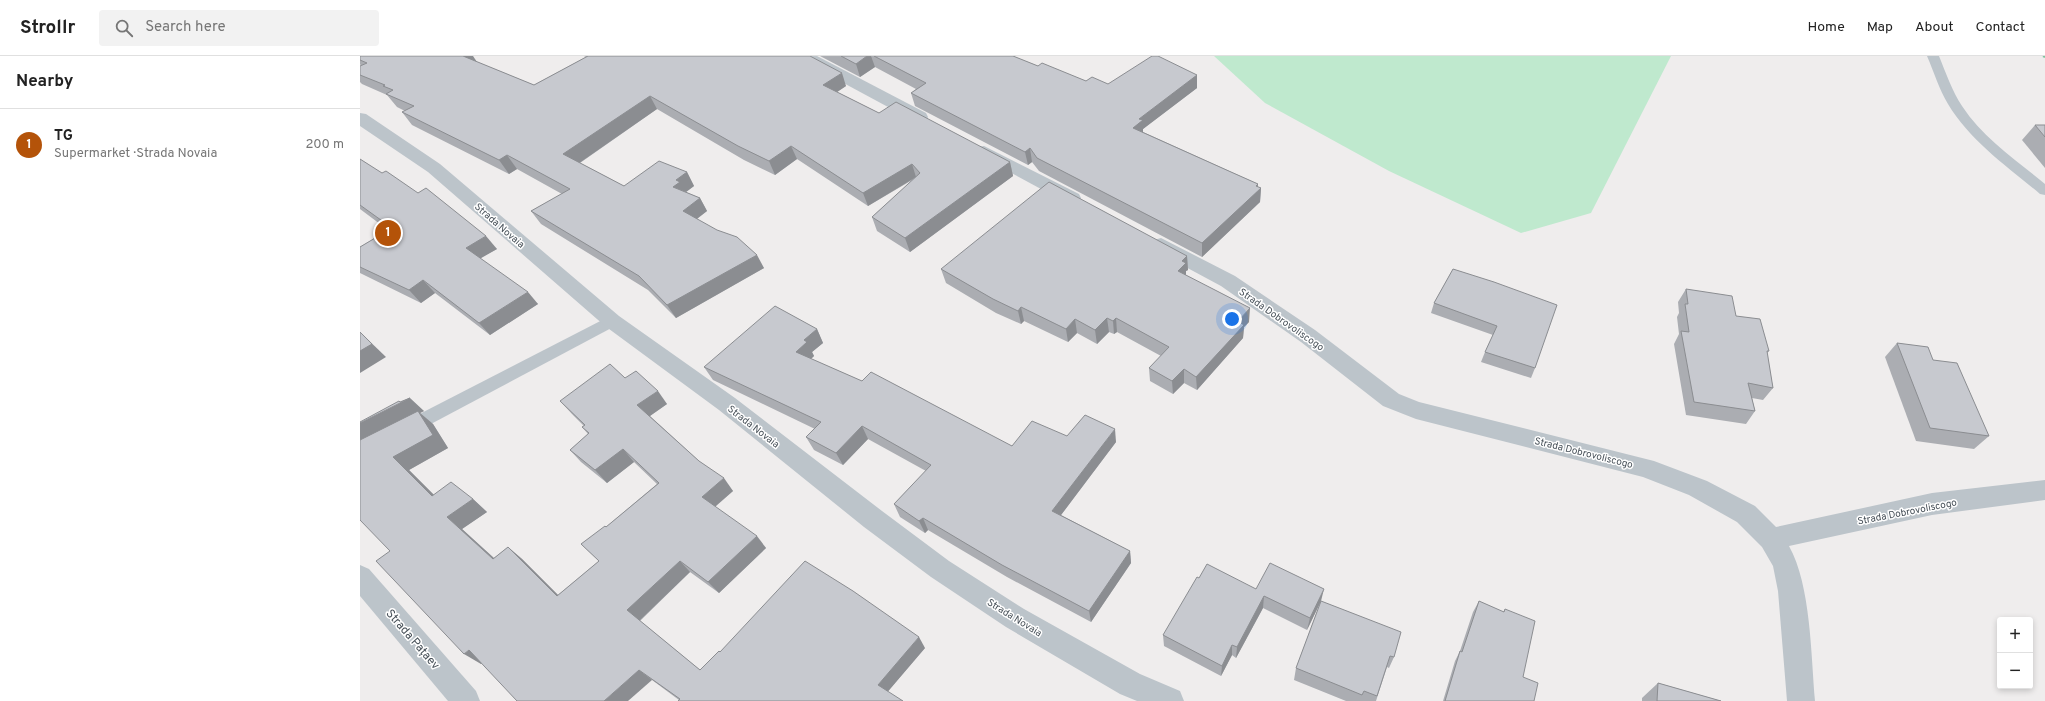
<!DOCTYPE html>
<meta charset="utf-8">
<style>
:root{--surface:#fff;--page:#f2f2f2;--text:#222;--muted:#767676;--line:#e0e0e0;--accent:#b45309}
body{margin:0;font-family:Overpass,sans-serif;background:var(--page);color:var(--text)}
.controls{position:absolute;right:12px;bottom:12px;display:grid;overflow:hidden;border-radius:4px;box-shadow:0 2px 6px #0003}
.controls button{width:36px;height:36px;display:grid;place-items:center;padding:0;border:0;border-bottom:1px solid var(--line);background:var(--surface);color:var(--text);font:20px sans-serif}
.you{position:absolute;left:872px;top:263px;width:14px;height:14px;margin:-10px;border:3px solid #fff;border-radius:50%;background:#1a73e8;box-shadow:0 0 0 6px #1a73e833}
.badge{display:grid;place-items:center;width:26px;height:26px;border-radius:50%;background:var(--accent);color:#fff;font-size:13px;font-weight:700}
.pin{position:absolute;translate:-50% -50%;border:2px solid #fff;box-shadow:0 1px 4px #0006}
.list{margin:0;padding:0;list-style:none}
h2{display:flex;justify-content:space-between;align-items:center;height:52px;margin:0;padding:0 16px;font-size:17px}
h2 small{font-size:13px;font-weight:400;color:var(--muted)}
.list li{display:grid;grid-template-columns:26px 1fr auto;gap:12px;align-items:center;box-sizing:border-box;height:72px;padding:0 16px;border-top:1px solid var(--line)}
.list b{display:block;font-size:15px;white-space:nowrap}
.list p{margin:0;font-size:13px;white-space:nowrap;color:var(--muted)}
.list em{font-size:13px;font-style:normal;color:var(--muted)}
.icon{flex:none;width:22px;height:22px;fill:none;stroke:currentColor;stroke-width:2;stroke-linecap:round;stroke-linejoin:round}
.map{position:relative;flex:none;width:1685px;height:645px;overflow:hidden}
header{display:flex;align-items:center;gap:24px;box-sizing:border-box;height:56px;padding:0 20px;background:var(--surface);border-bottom:1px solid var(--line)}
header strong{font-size:19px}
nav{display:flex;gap:22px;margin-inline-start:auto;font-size:14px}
.search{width:280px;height:36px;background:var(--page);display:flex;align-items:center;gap:10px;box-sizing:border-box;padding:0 14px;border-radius:4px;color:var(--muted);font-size:15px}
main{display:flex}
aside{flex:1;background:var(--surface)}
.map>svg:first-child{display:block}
.green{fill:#bfe9ce}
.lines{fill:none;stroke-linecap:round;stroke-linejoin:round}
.path{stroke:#7bc39e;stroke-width:2;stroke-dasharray:2.5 1.5;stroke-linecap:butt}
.lane{fill:#bcc4ca;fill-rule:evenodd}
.street{fill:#bcc4ca;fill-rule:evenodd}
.wall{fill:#abadb2}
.shaded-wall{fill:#8b8d91}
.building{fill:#c7c9cf;stroke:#8b8d91}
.labels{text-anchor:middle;stroke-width:3;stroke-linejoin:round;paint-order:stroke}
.street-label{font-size:10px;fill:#475058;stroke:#fff}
.near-street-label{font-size:12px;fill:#475058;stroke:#fff}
</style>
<header>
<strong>Strollr</strong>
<div class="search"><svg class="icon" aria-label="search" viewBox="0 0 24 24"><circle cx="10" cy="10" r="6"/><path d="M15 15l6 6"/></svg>Search here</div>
<nav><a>Home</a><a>Map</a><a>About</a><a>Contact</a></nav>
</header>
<main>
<aside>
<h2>Nearby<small></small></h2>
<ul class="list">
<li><span class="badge">1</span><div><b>TG</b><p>Supermarket · Strada Novaia</p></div><em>200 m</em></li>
</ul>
</aside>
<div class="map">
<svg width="1685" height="645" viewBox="0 0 1685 645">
<rect width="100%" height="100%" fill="#efeded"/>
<path class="green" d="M854 0H1311L1231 157 1161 177 1029 115 905 47Z"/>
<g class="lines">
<path class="path" d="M1683 0 1685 1"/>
<g class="lane">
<path d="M1567 0H1579C1586 17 1592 35 1602 50 1623 82 1656 104 1685 128V139L1680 138C1648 111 1610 85 1588 48 1579 33 1574 16 1567 0Z"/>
<path d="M252 259 257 261 260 265 257 269 54 377 48 379 42 377 40 372 42 367Z"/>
</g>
<g class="street">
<path d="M437 0H457L566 57 568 61 566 65 560 66 554 65 439 3Z"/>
<path d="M0 57 6 58 80 108 259 260 375 342 522 455 589 505 664 553 780 618 820 635 824 645H777L760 638 646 571 571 521 504 471 359 354 245 270 68 116 0 70Z"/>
<path d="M624 90 719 138 721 142 719 146 712 148 705 146 618 99 615 95 618 91Z"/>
<path d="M801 182 875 220 955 274 1039 338 1059 346 1294 405 1347 425 1395 450 1416 471 1572 437 1685 424V444L1572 459 1429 490C1451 529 1451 600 1455 645H1427L1418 535 1413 510 1402 491 1377 466 1329 439 1283 421 1056 363 1023 350 941 286 861 230 794 194 791 189 794 184Z"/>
<path d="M0 509 9 513 116 635 120 645H88L0 540Z"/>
</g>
</g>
<g class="wall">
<path d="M0 0 117 6 174 29 226 1 224 0H450L486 30 477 36 519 57 650 106 653 120 550 196 517 175 512 161 554 123 508 150 437 103 415 119 384 104 297 53 220 107 264 130 327 116 334 130 326 136 340 142 347 155 337 163 404 212 316 262 288 234 181 168 171 155 202 138 157 113 149 118 52 69 42 56 45 55 37 51 27 39 2 28 0 26V10H1L0 8Z"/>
<path d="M460 0H653L678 10 726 25 748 28 837 19V32L783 73V76L898 128V131L901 132 900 146 842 201 679 115 672 106 668 109 555 50 551 37 556 33 515 11 500 21Z"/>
<path d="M1675 69H1685V112L1662 84Z"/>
<path d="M0 103 137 193 120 202 178 248 130 279 75 237 61 247 0 217V191L28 174 0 153Z"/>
<path d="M827 200 828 214 826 215V219L889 266 884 271 883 282 837 334 824 327 813 338 790 325 789 312 801 300 757 276 754 278 749 276 737 288 717 277 708 286 664 265 661 268 636 257 586 227 581 213Z"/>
<path d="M1093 213 1175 312 1171 322 1121 306 1125 296 1133 279 1071 257 1074 247Z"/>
<path d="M1326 233 1376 260 1409 295 1407 297 1413 332 1403 344 1392 342 1395 355 1386 368 1326 359 1314 288 1319 278 1317 261 1319 257 1318 246Z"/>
<path d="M457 273 463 287 452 296 454 300 451 303 652 390 707 380 756 386 701 459 770 495 771 507 731 566 647 521 568 474 565 477 540 461 534 448 566 415 508 383 483 409 454 394 446 381 455 373 353 324 344 311Z"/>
<path d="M1537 287 1573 304 1629 380 1614 393 1556 385 1525 301Z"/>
<path d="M265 322 307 348 290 360 339 405 373 435 355 451 406 492 359 537 330 516 280 565 340 614 360 596 565 592 528 635 319 644 292 624 122 607 121 608 30 495 40 346 64 355 60 357 73 368 88 392 49 414 74 439 113 443 127 456 102 473 134 502 148 491 162 503 198 539 239 505 221 488 246 471 297 428 274 406 247 427 221 406 210 394 228 378 222 371 224 370 212 358 200 345Z"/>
<path d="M896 533 961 545 1034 601 1029 612 1027 611 1016 645H986L934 624 936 612 961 545 947 574 903 552 876 602 872 599 861 620 804 590 803 579Z"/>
<path d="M1119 545 1143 556 1145 553 1163 621 1174 645H1083L1095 605 1100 595 1113 556Z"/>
<path d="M1298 627 1361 645H1282V642Z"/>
</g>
<g class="shaded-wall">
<path d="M101 0H113L119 9Z"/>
<path d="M507 0H511L515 11 500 21 496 8Z"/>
<path d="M482 17 486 30 468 42 463 29Z"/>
<path d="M837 19V32L783 73V78L773 72 779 63Z"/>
<path d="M290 40 297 53 212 112 203 98Z"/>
<path d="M431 90 437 103 415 119 409 105Z"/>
<path d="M670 92 672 106 668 109 665 96Z"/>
<path d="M147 99 157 113 149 118 139 104Z"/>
<path d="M650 106 653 120 550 196 545 182Z"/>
<path d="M552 108 556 121 508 150 503 137Z"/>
<path d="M327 116 334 130 326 136 313 131 316 124Z"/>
<path d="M898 128 897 136 901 132 900 146 842 201V187Z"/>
<path d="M340 142 347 155 330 168 323 155Z"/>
<path d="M126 180 137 193 116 205 106 192Z"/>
<path d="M397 199 404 212 316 262 307 249Z"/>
<path d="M827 200 828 214 826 215V221L818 215 822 205Z"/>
<path d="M63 224 75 237 61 247 49 234Z"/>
<path d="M168 236 178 248 130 279 119 267Z"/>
<path d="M661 251 664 265 661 268 658 255Z"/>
<path d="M890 252 889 266 884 271 883 282 837 334 836 321 878 265Z"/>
<path d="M747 262 749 276 737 288 735 274Z"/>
<path d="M756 262 757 276 754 278 753 265Z"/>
<path d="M715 263 717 277 708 286 706 273Z"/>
<path d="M457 273 463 287 452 296 454 300 443 310 436 296 444 284Z"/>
<path d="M0 276 26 301 0 317Z"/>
<path d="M824 313V327L813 338 812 325Z"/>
<path d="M298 335 307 348 287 362 277 349Z"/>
<path d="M50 342 64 355 60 357 73 368 88 392 49 414 87 452 0 388V367Z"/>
<path d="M502 370 508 383 483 409 476 397Z"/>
<path d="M755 373 756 386 695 467 692 455Z"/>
<path d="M263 393 274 406 247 427 235 414Z"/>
<path d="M364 422 373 435 351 454 342 441Z"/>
<path d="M113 443 127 456 102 473 148 515 133 503 87 461Z"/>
<path d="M563 462 568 474 565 477 559 465Z"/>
<path d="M397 480 406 492 359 537 348 526Z"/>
<path d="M148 491 162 503 210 551 197 540Z"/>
<path d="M770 495 771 507 731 566 729 555Z"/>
<path d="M320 505 330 516 279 565 267 554Z"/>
<path d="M964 533 961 545 947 574 950 562Z"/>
<path d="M904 540 903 552 876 602 877 591Z"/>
<path d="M559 581 565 592 525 639 518 629Z"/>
<path d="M872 589V599L861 620 862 610Z"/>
<path d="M109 594 125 605 121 608 104 598Z"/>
<path d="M279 614 292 624 268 645H244Z"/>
</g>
<g class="building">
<path d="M0 0H103L174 29 228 0H450L482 17 463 29 519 57 536 46 650 106 545 182 512 161 560 117 552 108 503 137 431 90 409 105 378 90 290 40 203 98 264 130 299 105 327 116 316 124 320 126 313 131 340 142 323 155 357 174 377 181 397 199 307 249 279 220 171 155 210 133 147 99 139 104 42 56 54 50 26 38 33 34 23 30 25 29 0 19V10L7 7 0 4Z"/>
<path d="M481 0H507L496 8Z"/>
<path d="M514 0H653L678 10 682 7 726 25 732 21 748 28 792 0H798L837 19 779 63 783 64 773 72 871 116 898 128 896 130 901 132 842 187 677 102 670 92 665 96 551 37 566 27Z"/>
<path d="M1675 69H1685V81Z"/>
<path d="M0 103 22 117 26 115 58 137 66 132 126 180 106 192 168 236 119 267 63 224 49 234 0 211V191L32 172 0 149Z"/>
<path d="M689 126 827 200 822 205 826 207 818 215 890 252 878 265 884 269 836 321 824 313 812 325 789 312 809 291 756 262 753 265 747 262 735 274 715 263 706 273 661 251 658 255 633 243 581 213Z"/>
<path d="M1093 213 1134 226 1197 249 1175 312 1125 296 1137 270 1074 247Z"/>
<path d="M1326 233 1372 240 1376 260 1400 263 1409 295H1407L1413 332 1388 327 1395 355 1334 346 1321 275 1329 276 1325 248H1328Z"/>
<path d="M415 250 457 273 444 284 447 286 436 296 502 325 511 316 652 390 672 365 707 380 725 359 755 373 692 455 770 495 729 555 642 509 563 462 559 465 534 448 571 409 502 370 476 397 446 381 461 366 344 311Z"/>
<path d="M0 276 12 288 0 295Z"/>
<path d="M1537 287 1568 291 1573 304 1597 307 1629 380 1570 372Z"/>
<path d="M250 308 265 322 276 315 298 335 277 349 339 405 364 422 342 441 397 480 348 526 320 505 267 554 340 614 359 595 360 596 445 505 493 535 559 581 518 629 543 645H318L320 643 279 614 244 645H157L109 594 104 598 16 505 30 495 0 464V384L58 355 73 379 33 401 72 440 91 426 113 443 87 461 133 503 148 491 197 540 239 505 221 488 245 470 246 471 299 427 263 393 235 414 210 394 229 377 222 371 225 369 200 345Z"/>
<path d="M50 342 0 367V366L39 345 40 346Z"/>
<path d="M910 507 964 533 950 562 904 540 877 591 872 589 862 610 803 579 837 521 839 522 847 508 896 533Z"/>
<path d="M961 545 1041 576 1034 601 1030 600 1017 640 1004 635 1002 639 936 612Z"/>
<path d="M1119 545 1144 556 1145 553 1175 565 1163 621 1178 627 1174 645H1085L1100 595 1102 596Z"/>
<path d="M1298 627 1361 645H1297Z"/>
</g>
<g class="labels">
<g class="street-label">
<text transform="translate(140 169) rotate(41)" y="4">Strada Novaia</text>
<text transform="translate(922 263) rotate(35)" y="4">Strada Dobrovoliscogo</text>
<text transform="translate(394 370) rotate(38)" y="4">Strada Novaia</text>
<text transform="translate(1224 396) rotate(14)" y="4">Strada Dobrovoliscogo</text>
<text transform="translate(1547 455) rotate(-11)" y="4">Strada Dobrovoliscogo</text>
<text transform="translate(655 561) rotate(32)" y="4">Strada Novaia</text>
</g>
<g class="near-street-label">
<text transform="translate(53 583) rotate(49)" y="4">Strada Pațaev</text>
</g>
</g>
</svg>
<div class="controls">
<button>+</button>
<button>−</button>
</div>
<div class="you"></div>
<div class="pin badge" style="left:28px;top:177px">1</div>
</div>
</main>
